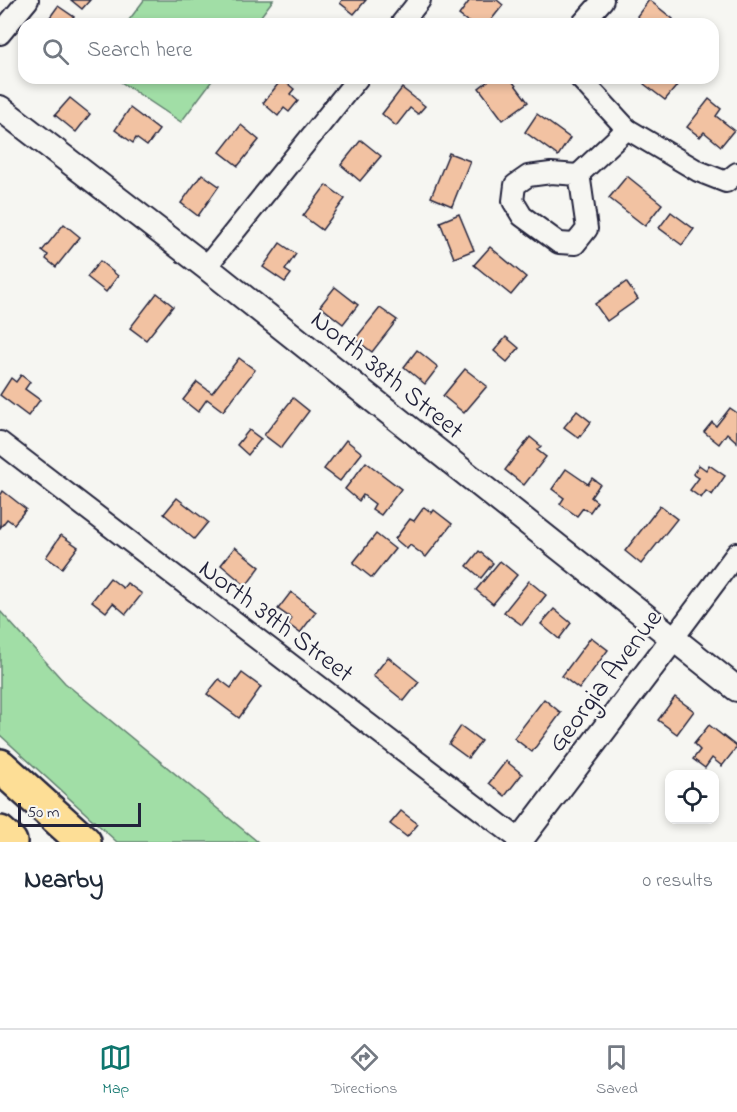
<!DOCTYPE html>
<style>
:root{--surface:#fff;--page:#f2f2f3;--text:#1f2937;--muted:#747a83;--line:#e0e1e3;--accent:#0f766e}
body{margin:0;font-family:"Indie Flower",sans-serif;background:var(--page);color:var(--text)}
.controls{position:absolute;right:18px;bottom:18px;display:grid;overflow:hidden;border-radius:12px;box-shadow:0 3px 9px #0003}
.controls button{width:54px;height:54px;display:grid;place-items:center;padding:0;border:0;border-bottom:2px solid var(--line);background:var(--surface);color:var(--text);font:30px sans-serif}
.scale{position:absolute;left:18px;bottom:15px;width:123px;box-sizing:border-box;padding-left:6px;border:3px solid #22223b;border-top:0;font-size:16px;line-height:21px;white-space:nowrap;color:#22223b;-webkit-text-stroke:4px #f6f6f2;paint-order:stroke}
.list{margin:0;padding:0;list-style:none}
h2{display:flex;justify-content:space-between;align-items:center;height:78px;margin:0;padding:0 24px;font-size:26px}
h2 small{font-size:20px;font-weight:400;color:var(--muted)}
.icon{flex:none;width:33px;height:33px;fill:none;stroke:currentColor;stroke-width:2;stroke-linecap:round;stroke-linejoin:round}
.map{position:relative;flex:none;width:737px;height:842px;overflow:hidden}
.search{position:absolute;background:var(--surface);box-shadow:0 3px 9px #0003;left:18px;right:18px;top:18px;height:66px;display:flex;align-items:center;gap:15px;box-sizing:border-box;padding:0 21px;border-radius:18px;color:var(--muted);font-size:22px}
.sheet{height:186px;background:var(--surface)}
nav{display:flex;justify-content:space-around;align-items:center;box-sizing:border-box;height:84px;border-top:2px solid var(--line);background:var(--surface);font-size:16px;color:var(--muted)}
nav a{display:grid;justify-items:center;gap:3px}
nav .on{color:var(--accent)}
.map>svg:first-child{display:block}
.green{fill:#a1dea6;stroke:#628070;stroke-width:1.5}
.building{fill:#f2c2a2;stroke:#22223b;stroke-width:1.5}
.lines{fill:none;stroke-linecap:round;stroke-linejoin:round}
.minor-casing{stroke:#22223b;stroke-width:24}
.tertiary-casing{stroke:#22223b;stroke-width:28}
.motorway-casing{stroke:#22223b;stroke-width:38}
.minor{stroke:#f6f6f2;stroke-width:20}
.tertiary{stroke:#f6f6f2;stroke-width:24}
.motorway{stroke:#fdde96;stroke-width:33}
.labels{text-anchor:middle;stroke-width:4.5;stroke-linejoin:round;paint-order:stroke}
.street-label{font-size:27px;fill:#22223b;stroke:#f6f6f2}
</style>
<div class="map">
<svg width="737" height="842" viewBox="0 0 737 842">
<rect width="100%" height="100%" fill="#f6f6f2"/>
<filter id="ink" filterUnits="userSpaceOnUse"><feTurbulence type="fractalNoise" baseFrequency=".0167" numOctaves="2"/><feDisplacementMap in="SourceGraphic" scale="12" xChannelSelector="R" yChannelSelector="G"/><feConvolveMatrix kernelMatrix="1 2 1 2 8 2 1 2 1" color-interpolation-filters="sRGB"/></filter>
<g filter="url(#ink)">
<g class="green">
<path d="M144 0H273L255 24H126Z"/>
<path d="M115 78H214L181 122Z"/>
<path d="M0 611 65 683 258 842H117L0 735Z"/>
</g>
<g class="building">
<path d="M71 0H90L82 9Z"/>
<path d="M342 0H366L354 14 340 3Z"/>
<path d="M470 0H497L503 5 488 24H471L459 15Z"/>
<path d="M649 0 673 19 670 24H647L637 16Z"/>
<path d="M58 6 74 17 68 24H45Z"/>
<path d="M492 78H510L528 102 503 120 479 88Z"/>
<path d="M649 78H676L680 82 665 100 644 84Z"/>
<path d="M282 79 294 89 290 94 298 101 289 112 284 108 278 116 263 103Z"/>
<path d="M402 88 425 106 418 114 410 108 396 126 382 114Z"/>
<path d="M70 98 90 114 76 132 55 115Z"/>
<path d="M709 99 721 109 716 116 734 130 721 146 704 132 700 137 687 127Z"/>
<path d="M130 108 159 130 147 146 136 138 133 143 115 130Z"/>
<path d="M537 114 570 138 558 156 525 132Z"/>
<path d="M241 125 259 140 238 166 220 152Z"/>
<path d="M361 140 381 156 360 181 341 165Z"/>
<path d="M449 153 470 161 452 206 431 197Z"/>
<path d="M202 174 219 186 198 216 181 203Z"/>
<path d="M627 176 662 204 645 226 609 198Z"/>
<path d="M326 185 345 199 322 230 303 216Z"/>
<path d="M671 212 694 229 682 245 659 228Z"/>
<path d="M459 214 474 250 454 258 440 222Z"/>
<path d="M64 224 80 237 56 267 46 259 48 255 42 251Z"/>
<path d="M280 243 296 254 285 270 291 274 285 282 263 267Z"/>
<path d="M490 247 526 277 511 295 474 265Z"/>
<path d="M100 261 118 276 106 292 87 277Z"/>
<path d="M626 282 638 299 607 321 595 304Z"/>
<path d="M335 287 358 305 343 324 320 306Z"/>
<path d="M157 293 173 306 146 340 130 328Z"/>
<path d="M380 308 397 320 372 352 355 339Z"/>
<path d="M506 337 519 348 507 362 494 351Z"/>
<path d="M417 350 438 367 425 384 404 367Z"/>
<path d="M239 358 255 370 223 411 207 399 198 412 183 400 197 382 212 393Z"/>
<path d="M465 369 487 386 464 413 443 396Z"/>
<path d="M21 375 30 382 25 389 40 400 28 416 0 395 11 378 16 382Z"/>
<path d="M293 398 309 411 281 448 264 435Z"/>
<path d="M730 408 737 413V442L727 433 719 444 704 432 712 422 716 426Z"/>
<path d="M577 411 591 422 579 438 564 427Z"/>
<path d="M249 430 261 439 248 455 237 445Z"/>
<path d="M530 437 541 446 537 450 546 457 524 485 505 470Z"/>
<path d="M346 440 362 453 340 481 324 469Z"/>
<path d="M366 462 401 489 381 515 372 509 375 504 363 495 359 501 345 489Z"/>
<path d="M699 465 706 470 709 465 725 476 712 495 706 491 701 498 690 490 699 478 693 474Z"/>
<path d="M566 469 588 484 592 478 600 484 591 497 597 502 590 512 583 508 577 516 560 504 564 498 552 489Z"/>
<path d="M3 491 26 509 14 524 7 519 0 528V496Z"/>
<path d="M177 498 208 522 194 539 164 514Z"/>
<path d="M660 506 677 519 641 564 625 551Z"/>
<path d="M424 507 432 513 434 510 452 524 426 557 410 545 407 549 395 539 410 519 414 521Z"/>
<path d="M376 534 395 549 372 578 353 563Z"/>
<path d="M61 535 78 547 62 568 46 557Z"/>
<path d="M235 547 260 567 246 586 221 565Z"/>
<path d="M479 551 493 563 481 578 467 566Z"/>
<path d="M500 561 517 575 493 604 476 590Z"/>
<path d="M110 578 123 588 127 583 142 594 126 614 113 603 106 612 92 601Z"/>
<path d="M529 581 546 595 522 625 504 612Z"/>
<path d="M291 592 316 612 300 633 288 624 292 619 278 609Z"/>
<path d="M554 609 571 623 559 639 541 624Z"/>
<path d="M591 637 608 650 579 689 562 676Z"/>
<path d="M388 657 419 682 404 701 373 676Z"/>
<path d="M242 673 261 687 239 718 207 694 219 679 231 688Z"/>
<path d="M675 697 694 711 677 734 658 720Z"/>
<path d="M544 699 561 713 532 752 514 738Z"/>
<path d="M709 725 737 747 722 766 712 758 705 768 693 759 700 750 694 744Z"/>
<path d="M461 726 481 741 468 758 449 744Z"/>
<path d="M506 761 522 774 505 796 489 783Z"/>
<path d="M401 811 418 824 407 837 390 824Z"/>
</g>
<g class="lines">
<defs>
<g id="minor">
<path d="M401 24 420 0"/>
<path d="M582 24 603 0"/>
<path d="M0 34 28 0"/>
<path d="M580 78 627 129 698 171 726 182 737 173"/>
<path d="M551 173 578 175 580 180 587 229 575 244 559 243 522 216 513 201 515 185 528 176Z"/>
<path d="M578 175 627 129"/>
<path d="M206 267 358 78"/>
<path d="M0 442 520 840"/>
<path d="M672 640 737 553"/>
</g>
<g id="tertiary">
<path d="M0 108 206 267 737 689"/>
<path d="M519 842 672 640"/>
</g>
<g id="motorway">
<path d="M0 766 84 842"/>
<path d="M0 833 10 842"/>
</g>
</defs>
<use href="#minor" class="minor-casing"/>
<use href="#tertiary" class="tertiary-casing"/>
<use href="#motorway" class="motorway-casing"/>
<use href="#minor" class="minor"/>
<use href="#tertiary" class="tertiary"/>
<use href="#motorway" class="motorway"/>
</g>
</g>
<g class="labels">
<g class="street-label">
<text transform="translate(388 374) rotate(39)" y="9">North 38th Street</text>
<text transform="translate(277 620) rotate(37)" y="9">North 39th Street</text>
<text transform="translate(604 680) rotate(-53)" y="9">Georgia Avenue</text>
</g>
</g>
</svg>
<div class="controls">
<button><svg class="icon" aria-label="locate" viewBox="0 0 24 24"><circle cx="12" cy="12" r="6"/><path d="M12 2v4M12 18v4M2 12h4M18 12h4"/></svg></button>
</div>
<div class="scale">50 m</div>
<div class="search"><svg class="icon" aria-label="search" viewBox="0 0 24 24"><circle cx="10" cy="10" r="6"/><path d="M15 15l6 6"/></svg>Search here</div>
</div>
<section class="sheet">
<h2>Nearby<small>0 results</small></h2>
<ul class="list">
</ul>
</section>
<nav>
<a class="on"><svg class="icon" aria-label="map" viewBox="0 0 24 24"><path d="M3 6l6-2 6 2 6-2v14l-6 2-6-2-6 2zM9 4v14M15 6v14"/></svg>Map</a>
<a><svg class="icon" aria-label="directions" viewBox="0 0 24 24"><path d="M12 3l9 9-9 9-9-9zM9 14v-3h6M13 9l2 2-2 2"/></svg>Directions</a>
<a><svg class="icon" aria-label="saved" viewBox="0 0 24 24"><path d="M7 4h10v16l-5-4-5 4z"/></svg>Saved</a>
</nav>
